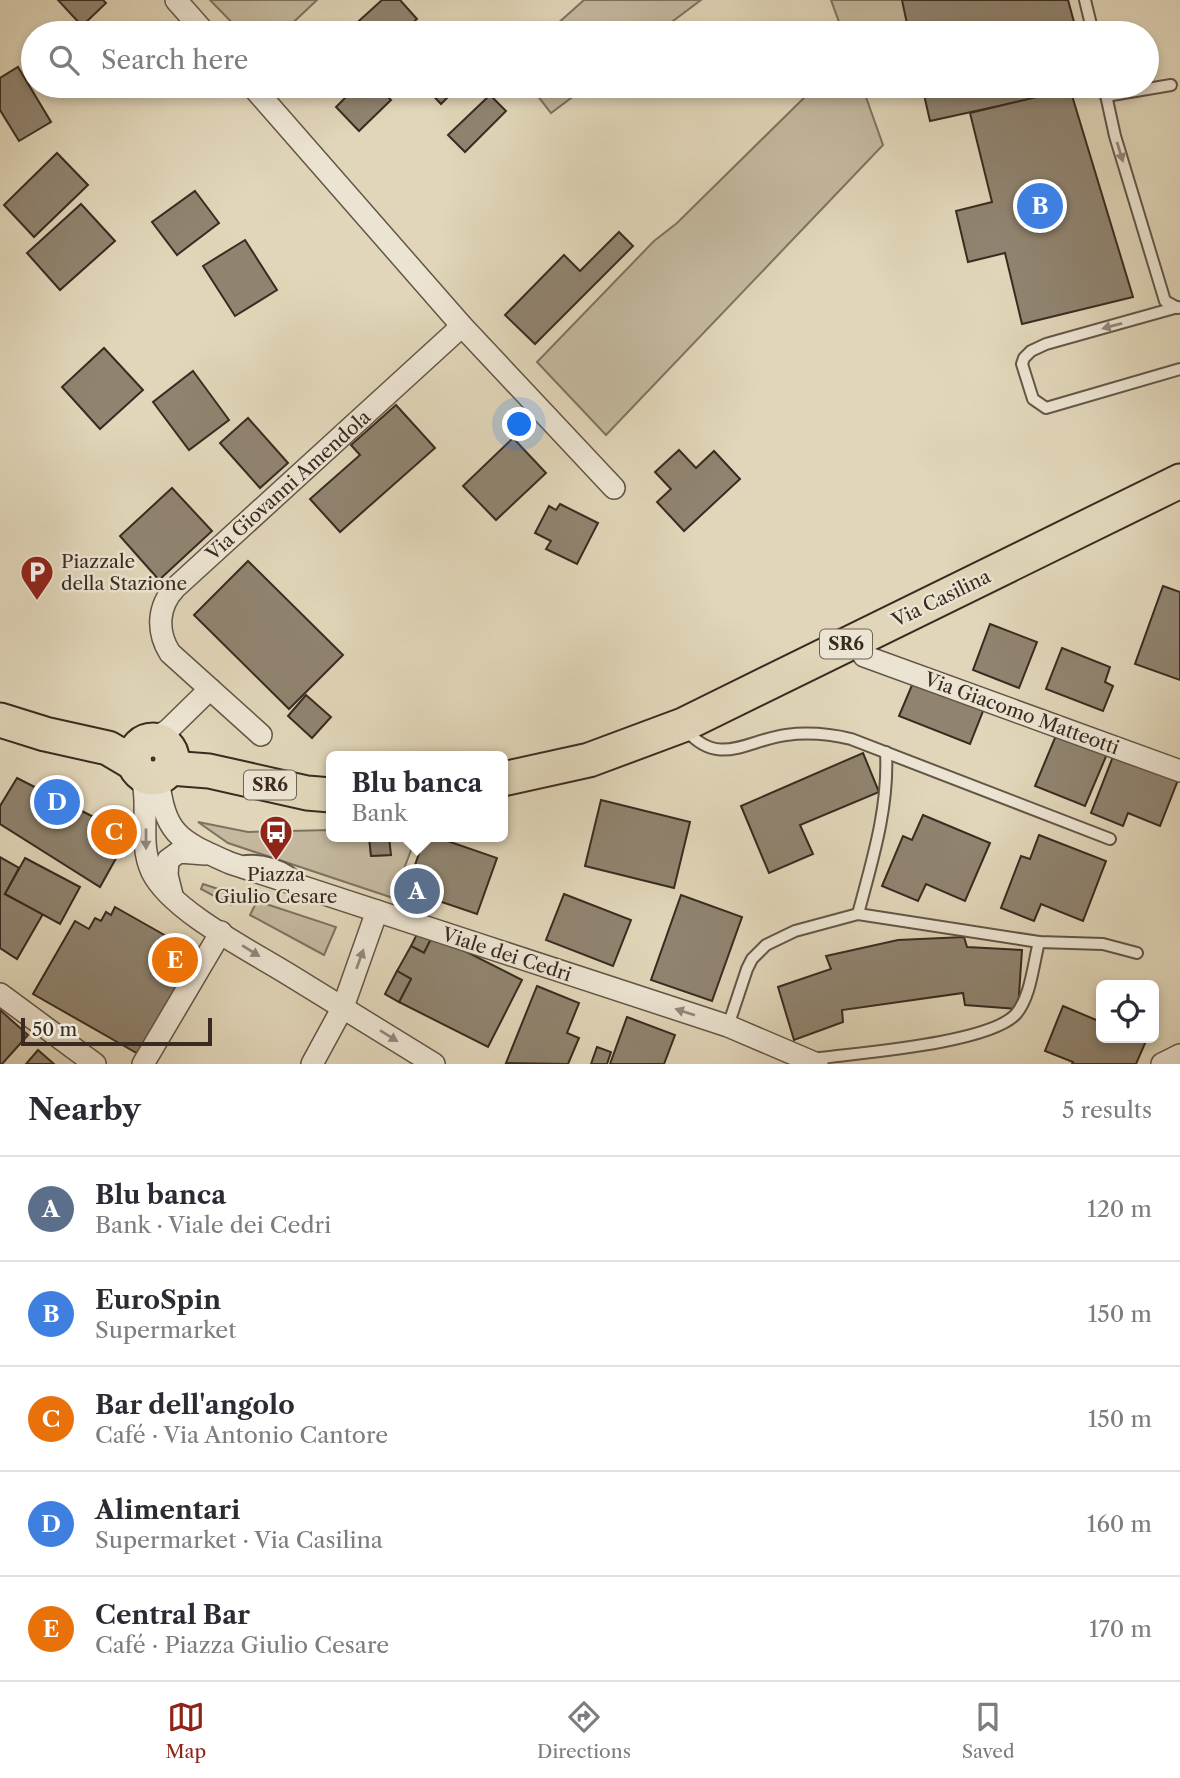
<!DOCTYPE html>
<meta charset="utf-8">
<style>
:root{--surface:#fff;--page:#f2f2f3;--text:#2b2b33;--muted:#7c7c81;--line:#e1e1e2;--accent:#8f2418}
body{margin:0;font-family:"Libre Caslon Text",serif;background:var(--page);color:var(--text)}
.controls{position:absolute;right:21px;bottom:21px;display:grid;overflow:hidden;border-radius:10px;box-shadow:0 4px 10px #0003}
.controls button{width:63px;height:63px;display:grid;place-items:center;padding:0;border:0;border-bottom:2px solid var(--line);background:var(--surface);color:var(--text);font:35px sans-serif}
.scale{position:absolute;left:21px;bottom:18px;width:191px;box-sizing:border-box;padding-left:7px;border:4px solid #392b21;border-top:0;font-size:19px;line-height:24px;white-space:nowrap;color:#392b21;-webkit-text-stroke:5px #ece4d2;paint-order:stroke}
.you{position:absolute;left:520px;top:425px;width:24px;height:24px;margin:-18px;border:5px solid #fff;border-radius:50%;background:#1a73e8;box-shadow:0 0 0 10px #1a73e833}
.badge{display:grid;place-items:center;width:46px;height:46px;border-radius:50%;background:var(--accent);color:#fff;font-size:23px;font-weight:700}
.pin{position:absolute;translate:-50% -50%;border:4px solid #fff;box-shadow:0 2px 7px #0006}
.popup{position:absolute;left:326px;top:751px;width:182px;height:91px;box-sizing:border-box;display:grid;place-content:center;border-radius:10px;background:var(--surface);filter:drop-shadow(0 2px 5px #0005);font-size:23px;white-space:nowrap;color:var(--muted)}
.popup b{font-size:26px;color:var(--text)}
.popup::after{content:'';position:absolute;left:50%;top:100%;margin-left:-14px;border:14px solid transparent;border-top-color:var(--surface)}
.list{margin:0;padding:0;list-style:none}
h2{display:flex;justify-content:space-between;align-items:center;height:91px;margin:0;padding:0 28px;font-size:30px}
h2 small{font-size:23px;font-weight:400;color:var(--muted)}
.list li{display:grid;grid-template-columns:46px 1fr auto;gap:21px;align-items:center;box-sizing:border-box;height:105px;padding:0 28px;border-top:2px solid var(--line)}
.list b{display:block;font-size:26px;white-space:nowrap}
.list p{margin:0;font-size:23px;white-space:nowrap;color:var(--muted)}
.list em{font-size:23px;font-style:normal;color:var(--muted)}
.icon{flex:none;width:38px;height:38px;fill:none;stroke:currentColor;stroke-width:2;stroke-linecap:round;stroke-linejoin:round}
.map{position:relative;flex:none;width:1180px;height:1064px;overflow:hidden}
.search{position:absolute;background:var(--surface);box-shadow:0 4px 10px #0003;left:21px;right:21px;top:21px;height:77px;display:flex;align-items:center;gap:18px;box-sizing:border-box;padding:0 24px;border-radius:38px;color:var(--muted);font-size:26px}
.sheet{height:616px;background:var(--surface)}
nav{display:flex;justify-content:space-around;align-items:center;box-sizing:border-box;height:98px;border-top:2px solid var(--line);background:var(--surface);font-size:19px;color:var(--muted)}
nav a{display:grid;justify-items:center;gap:4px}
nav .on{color:var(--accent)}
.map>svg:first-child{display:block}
.green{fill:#c4b99f;stroke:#7e7260;stroke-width:2}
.building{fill:#908470;stroke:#392b21;stroke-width:2}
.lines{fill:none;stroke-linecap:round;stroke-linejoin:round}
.service-casing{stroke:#635647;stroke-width:14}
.minor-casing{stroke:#635647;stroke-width:24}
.primary-casing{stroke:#392b21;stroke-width:37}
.service{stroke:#ece4d2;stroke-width:10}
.minor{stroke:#ece4d2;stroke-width:21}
.primary{stroke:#e1d6b9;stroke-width:33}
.oneway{fill:#92887a}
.labels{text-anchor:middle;stroke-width:5;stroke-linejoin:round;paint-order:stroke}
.shield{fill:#ece4d2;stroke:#6f6256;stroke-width:2}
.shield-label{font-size:18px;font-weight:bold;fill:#392b21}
.street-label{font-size:19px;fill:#392b21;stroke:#ece4d2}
.poi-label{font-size:19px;fill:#392b21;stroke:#ece4d2;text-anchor:start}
</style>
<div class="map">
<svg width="1180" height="1064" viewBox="0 0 1180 1064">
<rect width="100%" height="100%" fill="#e1d6b9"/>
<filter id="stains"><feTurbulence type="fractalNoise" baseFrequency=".00286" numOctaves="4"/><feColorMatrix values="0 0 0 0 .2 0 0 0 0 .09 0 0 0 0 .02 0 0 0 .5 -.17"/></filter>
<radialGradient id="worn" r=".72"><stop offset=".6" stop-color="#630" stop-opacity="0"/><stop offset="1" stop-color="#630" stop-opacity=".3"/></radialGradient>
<g class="green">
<path d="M210 0H317L282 33H242Z"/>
<path d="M584 0H701L657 33H547Z"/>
<path d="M831 0H947L886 33H843Z"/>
<path d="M530 86H587L551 113Z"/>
<path d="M816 86H862L883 145 606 435 537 362 654 241 677 223Z"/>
<path d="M198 822 248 832 331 830V837H369L371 856 390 855 389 837H416L393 898 228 843Z"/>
<path d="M203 884 237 895 231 905 201 889Z"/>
<path d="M257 901 336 927 324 955 250 915Z"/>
</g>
<g class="building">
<path d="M58 0H103L106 3 82 26Z"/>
<path d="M382 0H400L417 19 401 33H354L350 29Z"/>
<path d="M902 0H1068L1077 33H909Z"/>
<path d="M18 67 51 122 19 141 0 110V78Z"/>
<path d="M357 86H377L391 100 359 131 336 107Z"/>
<path d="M424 86H459L441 104Z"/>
<path d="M922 86H1090L930 121Z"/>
<path d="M1070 89 1133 297 1022 324 1005 253 968 262 956 211 992 202 970 113Z"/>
<path d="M490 95 506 111 465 152 448 135Z"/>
<path d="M57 153 88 185 34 237 4 205Z"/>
<path d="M195 191 219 223 177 255 152 222Z"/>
<path d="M81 204 115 241 60 290 27 253Z"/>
<path d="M619 232 633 246 535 344 505 315 564 255 580 271Z"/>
<path d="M245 240 277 290 235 316 203 266Z"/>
<path d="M104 348 143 390 100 429 62 387Z"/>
<path d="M193 371 229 420 189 450 153 402Z"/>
<path d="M396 405 435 448 340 532 310 499 360 455 351 445Z"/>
<path d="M248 418 288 463 260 488 220 443Z"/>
<path d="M513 438 546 473 496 520 463 486Z"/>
<path d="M679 450 696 468 714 451 740 479 684 531 657 502 671 489 655 472Z"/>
<path d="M172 488 212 531 159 580 120 536Z"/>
<path d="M560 504 598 523 577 564 546 549 551 541 535 533 549 506 556 510Z"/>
<path d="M248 561 343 655 289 709 194 615Z"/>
<path d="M1163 586 1180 592V680L1135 664Z"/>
<path d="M990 624 1037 642 1019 688 973 670Z"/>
<path d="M1062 648 1110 667 1105 682 1113 686 1103 711 1046 689Z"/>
<path d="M915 678 985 706 970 744 899 716Z"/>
<path d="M306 695 331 717 312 738 288 716Z"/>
<path d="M1057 733 1107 754 1085 806 1035 786Z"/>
<path d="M863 753 879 792 800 825 813 854 769 873 741 806Z"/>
<path d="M1114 754 1178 780 1160 826 1128 813 1123 826 1091 813Z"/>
<path d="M17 778 129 835 100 887 0 824V806Z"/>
<path d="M601 800 690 822 674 888 585 866Z"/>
<path d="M923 815 990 843 965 901 926 884 918 901 882 886 903 836 912 840Z"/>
<path d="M1039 835 1106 861 1083 921 1041 904 1034 921 1001 908 1021 856 1030 859Z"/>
<path d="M369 837H389L391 855 371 856Z"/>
<path d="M425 837H436L497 858 477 914 406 890Z"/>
<path d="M0 857 19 868 5 894 43 914 17 959 0 948Z"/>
<path d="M25 858 80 887 60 924 5 894Z"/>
<path d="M564 894 631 920 613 966 546 940Z"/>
<path d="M681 895 742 917 712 1001 651 980Z"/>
<path d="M115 907 198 954 140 1055 33 994 75 921 89 929 95 918 101 921 106 912 111 915Z"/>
<path d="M420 928 433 935 424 953 411 946Z"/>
<path d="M433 935 522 980 488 1047 399 1002 411 979 397 971 411 946 424 953Z"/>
<path d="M964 937 967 947 1022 950 1018 1009 965 1005 963 993 842 1010 843 1022 794 1040 778 987 831 969 826 956 898 940Z"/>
<path d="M397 971 411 979 399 1002 385 994Z"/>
<path d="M537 986 579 1003 567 1033 579 1038 568 1064 506 1063Z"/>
<path d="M1063 1006 1101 1022V1038H1139L1146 1041 1136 1064H1072L1073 1062 1045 1051Z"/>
<path d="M0 1010 28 1035 2 1064H0Z"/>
<path d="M627 1017 675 1035 664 1064H610Z"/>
<path d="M597 1047 611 1052 607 1064H591Z"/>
<path d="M38 1050 54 1064H26Z"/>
</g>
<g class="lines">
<defs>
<g id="service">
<path d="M1085 0 1093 33"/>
<path d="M1104 86 1115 136 1165 301 1178 308"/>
<path d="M1106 96 1171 85"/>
<path d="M1178 307 1046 344 1031 351 1024 358 1022 364 1033 399 1046 408 1180 369"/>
<path d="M686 730C719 768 747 740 786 735 808 732 830 734 851 739L1110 839"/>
<path d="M241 862C259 858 287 865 299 881"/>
<path d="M858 914C872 861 889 808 886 752"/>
<path d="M728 1026 747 969 752 959 766 945 795 931 858 914 1039 942 1103 944 1137 953"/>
<path d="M812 1059C855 1053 989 1044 1016 1014 1031 996 1033 965 1039 942"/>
</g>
<g id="minor">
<path d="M176 0 205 33"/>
<path d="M252 86 462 326 614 488"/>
<path d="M864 656 1180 771"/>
<path d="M261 735 170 653C156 631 158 606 175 588L462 326"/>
<path d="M151 740 168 730 210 689"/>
<path d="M140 772C152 805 137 840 152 872 171 911 251 951 288 974 337 1004 386 1034 434 1064"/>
<path d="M158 777C165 835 178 840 230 863L728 1026 817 1064"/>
<path d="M172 895 167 875 168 860 179 852 205 854"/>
<path d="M0 994 95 1064"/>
<path d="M143 1064 221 932"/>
<path d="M312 1064 343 1007 377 911"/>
<path d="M1162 1064 1180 1055"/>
</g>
<g id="primary">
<path d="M0 720 45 734 108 748 135 764"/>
<circle cx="153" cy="759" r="19"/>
<path d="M170 768 209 771 307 793 331 795"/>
<path d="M503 779 589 760 683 725 1180 481"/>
</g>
</defs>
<use href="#service" class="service-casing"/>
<use href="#minor" class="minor-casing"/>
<use href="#primary" class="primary-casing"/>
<use href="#service" class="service"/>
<use href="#minor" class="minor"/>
<use href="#primary" class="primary"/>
</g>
<defs><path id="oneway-solid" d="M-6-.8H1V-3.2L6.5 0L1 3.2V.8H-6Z" transform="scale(1.75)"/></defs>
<g class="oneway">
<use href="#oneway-solid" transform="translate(1120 152) rotate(73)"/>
<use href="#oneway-solid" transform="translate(1112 326) rotate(165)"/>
<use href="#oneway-solid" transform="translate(146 839) rotate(90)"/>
<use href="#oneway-solid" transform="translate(251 951) rotate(32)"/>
<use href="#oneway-solid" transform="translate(360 959) rotate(-70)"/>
<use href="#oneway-solid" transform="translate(685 1012) rotate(-162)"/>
<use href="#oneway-solid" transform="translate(389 1036) rotate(32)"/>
</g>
<defs>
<symbol id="parking-pin" viewBox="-11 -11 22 30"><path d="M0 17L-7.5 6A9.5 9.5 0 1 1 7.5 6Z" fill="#8f2418" stroke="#ece4d2"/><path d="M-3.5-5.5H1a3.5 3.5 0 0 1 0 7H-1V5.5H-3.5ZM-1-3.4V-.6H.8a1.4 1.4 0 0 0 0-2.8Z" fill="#fff"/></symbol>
<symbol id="bus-pin" viewBox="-11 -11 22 30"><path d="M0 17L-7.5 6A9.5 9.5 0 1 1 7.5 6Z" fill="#8f2418" stroke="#ece4d2"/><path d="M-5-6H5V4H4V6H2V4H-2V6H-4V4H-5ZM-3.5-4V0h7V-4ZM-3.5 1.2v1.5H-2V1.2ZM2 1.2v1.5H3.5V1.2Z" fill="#fff"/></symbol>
</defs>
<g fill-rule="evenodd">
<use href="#parking-pin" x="18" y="553" width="38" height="52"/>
<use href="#bus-pin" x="257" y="813" width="38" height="52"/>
</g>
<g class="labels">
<g class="shield">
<rect x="820" y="629.5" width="52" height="29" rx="5"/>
<rect x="244" y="770.5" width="52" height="29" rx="5"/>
</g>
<g class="shield-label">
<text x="846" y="650">SR6</text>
<text x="270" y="791">SR6</text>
</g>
<g class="street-label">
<text transform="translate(288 485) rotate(-42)" y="7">Via Giovanni Amendola</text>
<text transform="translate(941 598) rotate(-26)" y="7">Via Casilina</text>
<text transform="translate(1022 713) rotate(20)" y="7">Via Giacomo Matteotti</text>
<text transform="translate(507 954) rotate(18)" y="7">Viale dei Cedri</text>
</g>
<g class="poi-label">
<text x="61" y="568">Piazzale<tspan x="61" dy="22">della Stazione</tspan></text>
<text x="276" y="881" text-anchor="middle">Piazza<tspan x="276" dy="22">Giulio Cesare</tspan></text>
</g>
</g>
<rect width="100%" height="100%" filter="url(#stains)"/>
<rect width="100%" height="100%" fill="url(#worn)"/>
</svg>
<div class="controls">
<button><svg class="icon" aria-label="locate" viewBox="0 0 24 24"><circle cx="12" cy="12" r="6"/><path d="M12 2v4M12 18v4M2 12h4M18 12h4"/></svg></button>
</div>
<div class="scale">50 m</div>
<div class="you"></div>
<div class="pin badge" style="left:417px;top:891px;background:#5c6f8a">A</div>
<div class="popup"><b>Blu banca</b>Bank</div>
<div class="pin badge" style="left:1040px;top:206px;background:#3f7fe0">B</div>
<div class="pin badge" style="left:114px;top:832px;background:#e8710a">C</div>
<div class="pin badge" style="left:57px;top:802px;background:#3f7fe0">D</div>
<div class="pin badge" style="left:175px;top:960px;background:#e8710a">E</div>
<div class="search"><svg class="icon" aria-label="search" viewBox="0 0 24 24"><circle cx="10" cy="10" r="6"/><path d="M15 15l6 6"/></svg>Search here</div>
</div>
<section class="sheet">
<h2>Nearby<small>5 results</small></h2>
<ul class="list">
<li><span class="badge" style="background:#5c6f8a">A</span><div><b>Blu banca</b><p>Bank · Viale dei Cedri</p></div><em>120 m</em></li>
<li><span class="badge" style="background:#3f7fe0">B</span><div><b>EuroSpin</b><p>Supermarket</p></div><em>150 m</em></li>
<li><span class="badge" style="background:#e8710a">C</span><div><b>Bar dell'angolo</b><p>Café · Via Antonio Cantore</p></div><em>150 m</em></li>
<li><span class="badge" style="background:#3f7fe0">D</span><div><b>Alimentari</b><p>Supermarket · Via Casilina</p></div><em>160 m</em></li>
<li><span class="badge" style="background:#e8710a">E</span><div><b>Central Bar</b><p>Café · Piazza Giulio Cesare</p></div><em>170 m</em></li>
</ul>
</section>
<nav>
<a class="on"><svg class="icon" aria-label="map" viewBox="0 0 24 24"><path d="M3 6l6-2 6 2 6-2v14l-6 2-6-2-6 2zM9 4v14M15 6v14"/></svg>Map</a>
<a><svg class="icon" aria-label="directions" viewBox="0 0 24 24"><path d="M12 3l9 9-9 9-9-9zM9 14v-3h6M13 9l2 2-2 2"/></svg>Directions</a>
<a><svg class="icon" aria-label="saved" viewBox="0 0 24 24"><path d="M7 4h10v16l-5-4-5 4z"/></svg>Saved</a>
</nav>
